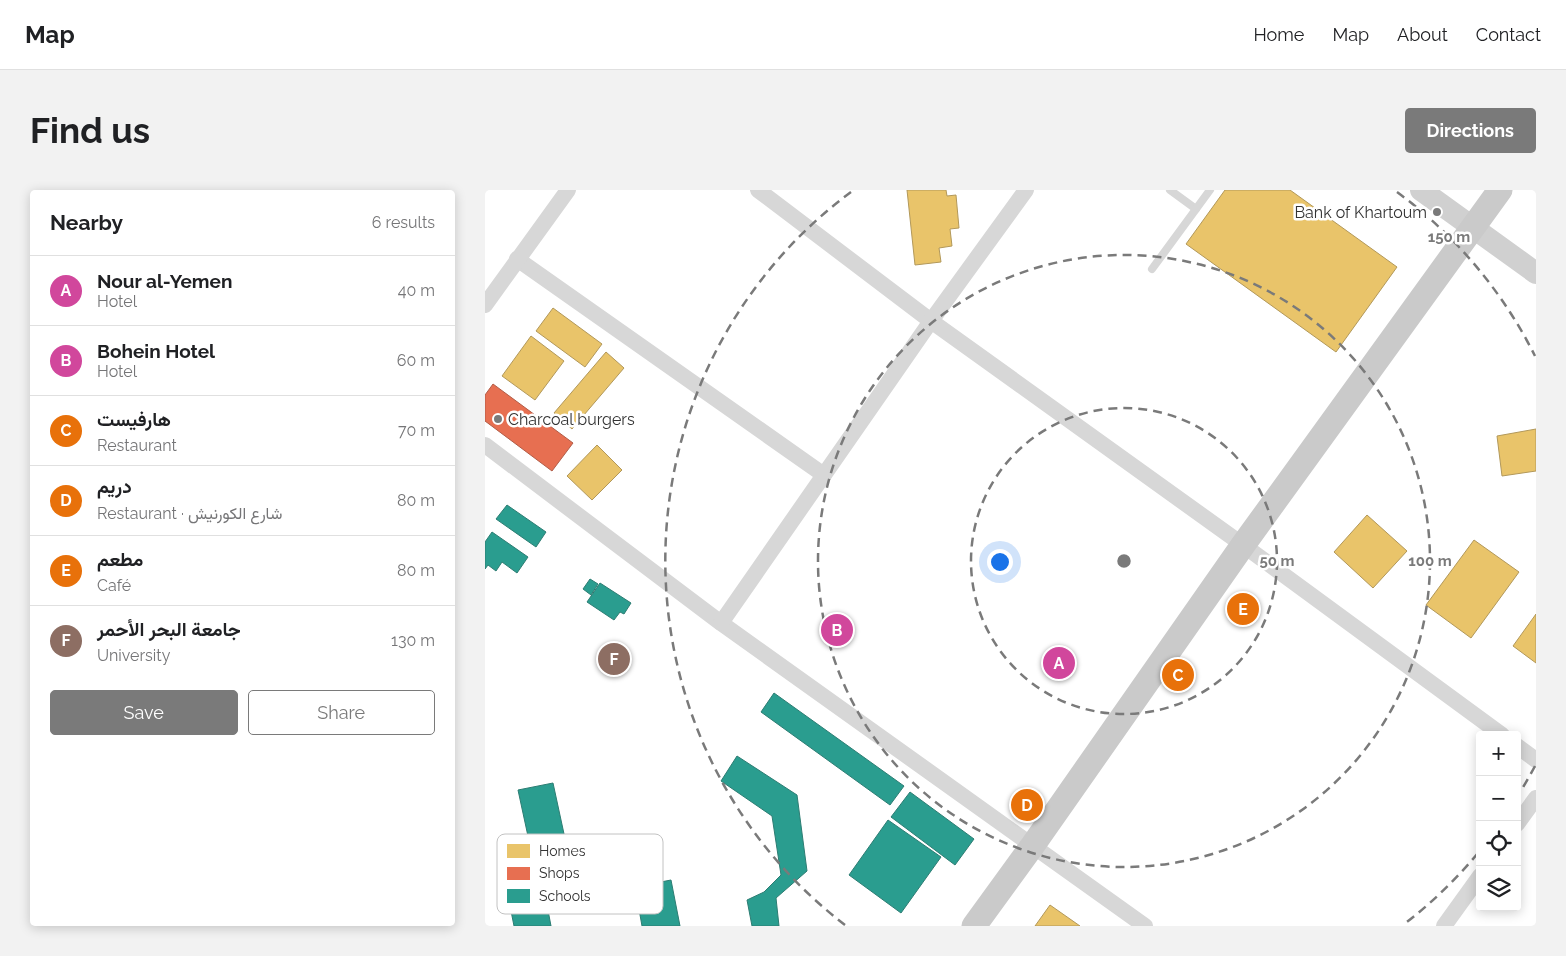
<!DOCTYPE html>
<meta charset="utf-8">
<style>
:root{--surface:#fff;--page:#f2f2f2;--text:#202124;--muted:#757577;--line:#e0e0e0;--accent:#7a7a7a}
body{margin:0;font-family:Raleway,Vazirmatn,sans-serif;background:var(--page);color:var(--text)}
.controls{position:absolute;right:15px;bottom:15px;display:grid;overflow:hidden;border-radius:5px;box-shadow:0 2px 12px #0003}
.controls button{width:45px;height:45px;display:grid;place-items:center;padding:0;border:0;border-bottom:1px solid var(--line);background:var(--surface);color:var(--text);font:25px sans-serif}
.you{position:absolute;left:514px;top:371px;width:18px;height:18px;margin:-12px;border:4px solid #fff;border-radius:50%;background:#1a73e8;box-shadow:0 0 0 8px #1a73e833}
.badge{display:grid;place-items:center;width:32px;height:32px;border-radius:50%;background:var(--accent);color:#fff;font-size:16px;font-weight:700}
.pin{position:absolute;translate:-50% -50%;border:2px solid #fff;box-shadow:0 1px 5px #0006}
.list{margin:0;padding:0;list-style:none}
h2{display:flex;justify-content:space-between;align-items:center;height:65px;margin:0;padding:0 20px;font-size:21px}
h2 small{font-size:16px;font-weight:400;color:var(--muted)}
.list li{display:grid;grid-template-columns:32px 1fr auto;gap:15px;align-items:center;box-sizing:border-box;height:70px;padding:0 20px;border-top:1px solid var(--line)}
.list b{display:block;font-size:19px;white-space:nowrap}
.list p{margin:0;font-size:16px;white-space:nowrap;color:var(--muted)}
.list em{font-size:16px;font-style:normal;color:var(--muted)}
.actions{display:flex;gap:10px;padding:15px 20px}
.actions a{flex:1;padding:11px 0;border:1px solid var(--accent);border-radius:5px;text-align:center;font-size:18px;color:var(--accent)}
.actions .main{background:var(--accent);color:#fff}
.icon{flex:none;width:28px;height:28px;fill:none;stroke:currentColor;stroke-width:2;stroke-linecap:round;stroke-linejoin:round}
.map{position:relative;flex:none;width:1051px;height:736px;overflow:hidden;border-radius:5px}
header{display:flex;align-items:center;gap:30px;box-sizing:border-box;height:70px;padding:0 25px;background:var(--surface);border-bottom:1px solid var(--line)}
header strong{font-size:24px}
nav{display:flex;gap:28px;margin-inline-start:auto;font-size:18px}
.intro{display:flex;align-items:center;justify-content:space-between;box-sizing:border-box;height:120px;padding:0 30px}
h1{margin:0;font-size:35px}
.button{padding:12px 22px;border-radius:5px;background:var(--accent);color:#fff;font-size:18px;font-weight:700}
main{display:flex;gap:30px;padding:0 30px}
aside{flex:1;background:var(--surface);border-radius:5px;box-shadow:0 2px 12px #0003}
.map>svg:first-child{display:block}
.homes{fill:#e9c46a;stroke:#b2985a}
.shops{fill:#e76f51;stroke:#b15d48}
.schools{fill:#2a9d8f;stroke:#2d7d73}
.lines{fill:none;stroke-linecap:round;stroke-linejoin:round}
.lane{stroke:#d7d7d7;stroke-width:8}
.street{stroke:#d7d7d7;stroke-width:16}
.secondary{stroke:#d0d0d0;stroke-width:22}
.primary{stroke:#cacaca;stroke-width:25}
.ring{fill:none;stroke:#7a7a7a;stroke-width:2.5;stroke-dasharray:9 6}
.poi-dot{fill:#7a7a7a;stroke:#fff;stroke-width:2}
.labels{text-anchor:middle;stroke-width:5;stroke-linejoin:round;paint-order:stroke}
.poi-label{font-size:16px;fill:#333;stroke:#fff;text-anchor:end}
.key{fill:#fff;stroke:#c2c2c2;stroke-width:1}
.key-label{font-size:14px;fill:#333}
.centre{fill:#7a7a7a;stroke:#fff;stroke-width:2.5}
.ring-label{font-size:15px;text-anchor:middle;font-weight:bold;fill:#7a7a7a;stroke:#fff;stroke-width:5;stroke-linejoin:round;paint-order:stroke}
</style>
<header>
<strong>Map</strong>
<nav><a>Home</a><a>Map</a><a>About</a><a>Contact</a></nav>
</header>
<div class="intro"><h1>Find us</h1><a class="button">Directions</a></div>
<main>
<aside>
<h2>Nearby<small>6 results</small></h2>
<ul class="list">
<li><span class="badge" style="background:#d1479c">A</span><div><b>Nour al-Yemen</b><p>Hotel</p></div><em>40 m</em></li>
<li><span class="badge" style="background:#d1479c">B</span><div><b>Bohein Hotel</b><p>Hotel</p></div><em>60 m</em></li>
<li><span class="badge" style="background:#e8710a">C</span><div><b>هارفيست</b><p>Restaurant</p></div><em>70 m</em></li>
<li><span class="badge" style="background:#e8710a">D</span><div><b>دريم</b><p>Restaurant · شارع الكورنيش</p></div><em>80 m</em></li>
<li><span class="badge" style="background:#e8710a">E</span><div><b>مطعم</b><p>Café</p></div><em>80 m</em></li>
<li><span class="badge" style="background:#8d6e63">F</span><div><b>جامعة البحر الأحمر</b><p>University</p></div><em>130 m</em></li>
</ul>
<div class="actions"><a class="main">Save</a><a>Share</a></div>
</aside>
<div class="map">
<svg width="1051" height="736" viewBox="0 0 1051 736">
<rect width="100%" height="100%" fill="#fff"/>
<g class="homes">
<path d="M422 0H461L462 6 471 5 474 38 465 39 467 56 454 58 456 72 430 75Z"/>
<path d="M740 0H805L912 77 851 162 701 54Z"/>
<path d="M68 118 117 154 100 177 51 141Z"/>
<path d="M46 146 79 171 50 210 17 186Z"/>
<path d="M121 162 139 178 87 239 69 223Z"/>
<path d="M1051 239V281L1017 286 1012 246Z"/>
<path d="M112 255 137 280 107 310 82 286Z"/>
<path d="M882 325 922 361 888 398 849 362Z"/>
<path d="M989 350 1034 382 986 448 941 415Z"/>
<path d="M1051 424V473L1028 456Z"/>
<path d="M565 715 595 736H550Z"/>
</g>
<path class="shops" d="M8 194 88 253 67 281 0 231V205Z"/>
<g class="schools">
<path d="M22 315 61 342 51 357 11 329Z"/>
<path d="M7 342 43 367 32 383 17 372 11 381 3 375 0 379V352Z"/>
<path d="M105 389 113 394 106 405 98 399Z"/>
<path d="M115 393 146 413 139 424 135 422 129 430 102 412Z"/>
<path d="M289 503 419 596 405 615 276 522Z"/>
<path d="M252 566 312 605 322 681 291 708 294 736H267L262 710 279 702 296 685 287 626 236 591Z"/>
<path d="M68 593 84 667 49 674 33 600Z"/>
<path d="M425 602 489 649 470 675 406 627Z"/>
<path d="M403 630 456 667 416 723 364 685Z"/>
<path d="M186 690 195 736H157L150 697Z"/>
<path d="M58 694 66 736H29L22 701Z"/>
</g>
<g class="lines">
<g class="lane">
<path d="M685 0 711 19"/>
<path d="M667 79 725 0"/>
</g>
<g class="street">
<path d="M273 0 446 131 758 355 1017 545"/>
<path d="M32 69 339 285"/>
<path d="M0 115 83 0"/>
<path d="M0 255 236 433 660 736"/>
<path d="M236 433 446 131 541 0"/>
<path d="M1032 556 1051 570"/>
<path d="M1032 634 1051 608"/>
<path d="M959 736 995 686"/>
</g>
<path class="secondary" d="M936 0 1051 83"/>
<path class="primary" d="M489 736 548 655 758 355 1015 0"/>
</g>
<g class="ring">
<circle cx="639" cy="371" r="153"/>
<circle cx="639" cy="371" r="306"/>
<path d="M1050 576A459 459 0 0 1 1032 607M993 663A459 459 0 0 1 918 735M360 735A459 459 0 0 1 366 2M912 2A459 459 0 0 1 1050 166"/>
</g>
<g class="poi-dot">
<circle cx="952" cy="22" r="5"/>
<circle cx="13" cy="229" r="5"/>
</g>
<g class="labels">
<g class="poi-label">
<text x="942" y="28">Bank of Khartoum</text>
<text x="23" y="235" text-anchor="start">Charcoal burgers</text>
</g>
</g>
<rect x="12" y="644" width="166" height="80" rx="8" class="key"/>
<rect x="22" y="654" width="23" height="14" fill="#e9c46a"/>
<rect x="22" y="677" width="23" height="13" fill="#e76f51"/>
<rect x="22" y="699" width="23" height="14" fill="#2a9d8f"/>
<g class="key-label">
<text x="54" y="666">Homes</text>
<text x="54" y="688">Shops</text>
<text x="54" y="711">Schools</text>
</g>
<circle cx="639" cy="371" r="8" class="centre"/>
<g class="ring-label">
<text x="964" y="52">150 m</text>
<text x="792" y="376">50 m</text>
<text x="945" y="376">100 m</text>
</g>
</svg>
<div class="controls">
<button>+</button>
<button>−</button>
<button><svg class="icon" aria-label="locate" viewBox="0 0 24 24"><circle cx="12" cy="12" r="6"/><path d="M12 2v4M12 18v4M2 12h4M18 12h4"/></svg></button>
<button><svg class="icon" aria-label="layers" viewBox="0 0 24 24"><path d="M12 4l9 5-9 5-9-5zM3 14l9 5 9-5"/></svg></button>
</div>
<div class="you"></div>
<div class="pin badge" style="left:574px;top:473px;background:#d1479c">A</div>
<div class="pin badge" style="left:352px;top:440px;background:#d1479c">B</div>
<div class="pin badge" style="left:693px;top:485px;background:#e8710a">C</div>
<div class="pin badge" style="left:542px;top:615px;background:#e8710a">D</div>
<div class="pin badge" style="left:758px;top:419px;background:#e8710a">E</div>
<div class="pin badge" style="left:129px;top:469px;background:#8d6e63">F</div>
</div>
</main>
